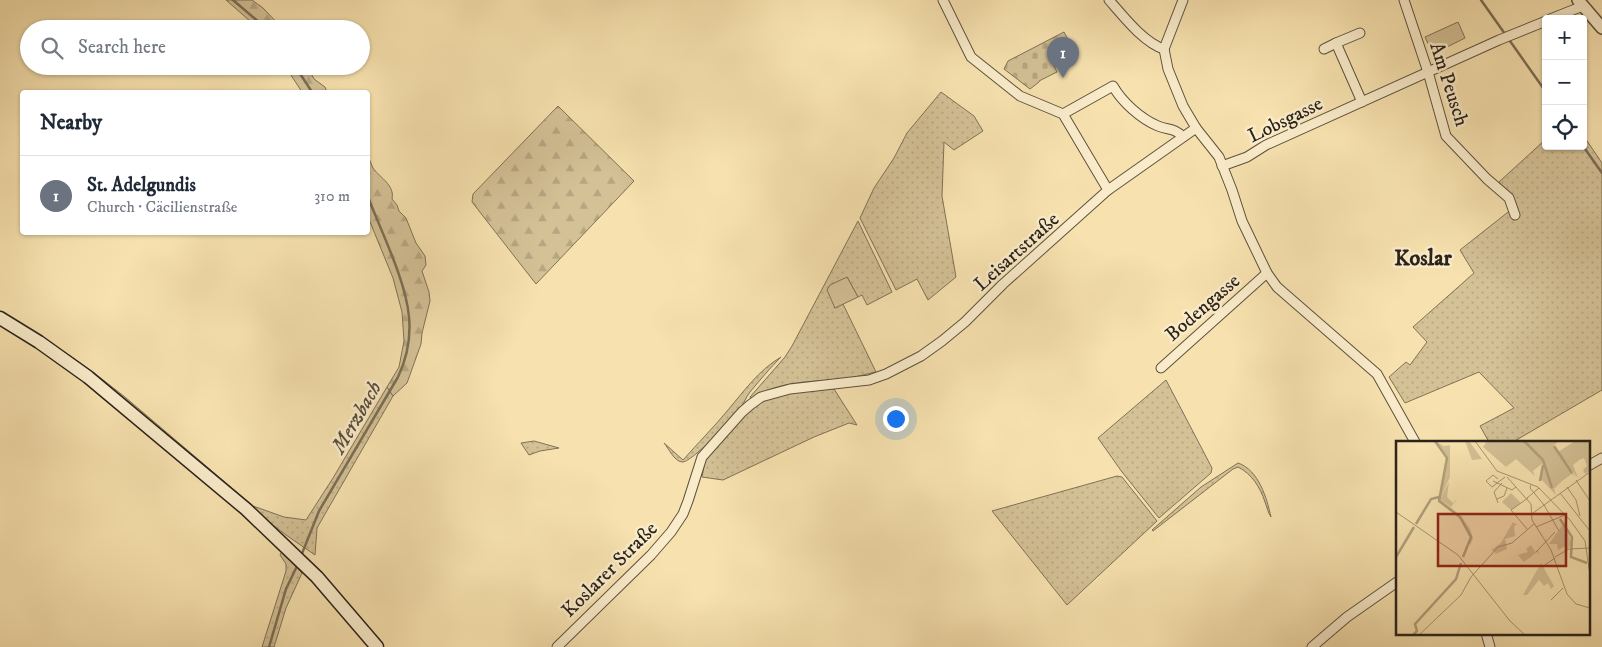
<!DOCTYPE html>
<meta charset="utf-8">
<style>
:root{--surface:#fff;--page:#f6f6f7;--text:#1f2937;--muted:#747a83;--line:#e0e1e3;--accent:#0b8043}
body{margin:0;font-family:"IM FELL DW Pica",serif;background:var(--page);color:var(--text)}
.controls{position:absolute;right:15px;top:15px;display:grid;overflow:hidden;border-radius:5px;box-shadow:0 1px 4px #0004}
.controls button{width:45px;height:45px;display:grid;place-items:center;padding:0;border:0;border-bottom:1px solid var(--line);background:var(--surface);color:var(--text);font:25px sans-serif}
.you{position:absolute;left:895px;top:418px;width:18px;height:18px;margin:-12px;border:4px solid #fff;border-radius:50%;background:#1a73e8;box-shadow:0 0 0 8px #1a73e833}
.badge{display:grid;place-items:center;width:32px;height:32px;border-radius:50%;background:var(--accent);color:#fff;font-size:16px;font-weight:700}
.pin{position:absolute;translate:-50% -41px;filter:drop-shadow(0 1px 2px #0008)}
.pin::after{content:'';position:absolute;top:26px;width:18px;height:15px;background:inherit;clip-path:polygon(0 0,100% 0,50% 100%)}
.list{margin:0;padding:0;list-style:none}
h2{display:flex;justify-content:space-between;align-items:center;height:65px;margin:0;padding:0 20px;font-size:21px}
h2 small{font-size:16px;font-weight:400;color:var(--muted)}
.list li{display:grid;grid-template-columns:32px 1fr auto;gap:15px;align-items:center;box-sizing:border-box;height:80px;padding:0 20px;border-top:1px solid var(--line)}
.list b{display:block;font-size:19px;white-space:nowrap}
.list p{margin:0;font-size:16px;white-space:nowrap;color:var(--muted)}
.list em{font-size:16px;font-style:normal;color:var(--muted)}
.icon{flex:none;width:28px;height:28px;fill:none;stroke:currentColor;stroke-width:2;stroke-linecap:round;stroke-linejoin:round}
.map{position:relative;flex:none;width:1602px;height:647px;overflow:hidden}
.search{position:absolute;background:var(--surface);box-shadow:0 1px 4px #0004;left:20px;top:20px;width:350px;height:55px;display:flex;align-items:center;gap:12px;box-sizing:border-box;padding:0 18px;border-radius:28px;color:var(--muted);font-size:19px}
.panel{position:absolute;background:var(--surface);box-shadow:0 1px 4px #0004;left:20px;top:90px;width:350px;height:145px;border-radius:5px}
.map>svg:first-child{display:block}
.grass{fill:url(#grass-dots);stroke:#7f7258}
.forest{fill:url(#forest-firs);stroke:#7f7258}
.cemetery{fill:url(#cemetery-stones);stroke:#7f7258}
.park{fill:#d4c196;stroke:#7f7258}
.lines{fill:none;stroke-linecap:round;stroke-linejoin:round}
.stream{stroke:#7b6e54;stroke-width:2.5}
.minor-casing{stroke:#5d523e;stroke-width:11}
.tertiary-casing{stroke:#5d523e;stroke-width:14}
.secondary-casing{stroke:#2a2219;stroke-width:15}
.minor{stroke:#faeccb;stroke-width:9}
.tertiary{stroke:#faeccb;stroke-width:11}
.secondary{stroke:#faeccb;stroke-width:12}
.labels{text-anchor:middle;stroke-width:5;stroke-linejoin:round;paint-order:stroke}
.street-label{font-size:20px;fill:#2a2219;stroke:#faeccb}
.water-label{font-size:21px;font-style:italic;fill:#594e3c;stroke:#faeccb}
.quarter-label{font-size:22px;font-weight:bold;fill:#2a2219;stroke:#faeccb}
.inset-river{fill:none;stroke:#b1a17c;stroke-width:2.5}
.inset-road{fill:none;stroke:#a59573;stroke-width:1}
.view{fill:#8f2418;fill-opacity:0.15;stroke:#8f2418;stroke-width:2.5}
.inset-edge{fill:none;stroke:#2a2219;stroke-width:2.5}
</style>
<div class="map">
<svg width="1602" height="647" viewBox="0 0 1602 647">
<defs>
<pattern id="grass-dots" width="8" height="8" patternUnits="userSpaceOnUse" patternTransform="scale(1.25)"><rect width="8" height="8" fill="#d4c196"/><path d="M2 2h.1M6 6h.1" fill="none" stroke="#b6a681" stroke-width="1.8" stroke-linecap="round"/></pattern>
<pattern id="forest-firs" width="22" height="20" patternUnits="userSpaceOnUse" patternTransform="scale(1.25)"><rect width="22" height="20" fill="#d4c196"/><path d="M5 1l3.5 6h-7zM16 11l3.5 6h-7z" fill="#b6a681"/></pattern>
<pattern id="cemetery-stones" width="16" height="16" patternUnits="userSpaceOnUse" patternTransform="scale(1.25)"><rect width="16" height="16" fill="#d4c196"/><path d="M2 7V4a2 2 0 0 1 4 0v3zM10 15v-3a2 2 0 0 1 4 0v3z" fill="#b6a681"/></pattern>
</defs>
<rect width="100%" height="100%" fill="#f7e2af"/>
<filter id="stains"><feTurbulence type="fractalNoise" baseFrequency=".004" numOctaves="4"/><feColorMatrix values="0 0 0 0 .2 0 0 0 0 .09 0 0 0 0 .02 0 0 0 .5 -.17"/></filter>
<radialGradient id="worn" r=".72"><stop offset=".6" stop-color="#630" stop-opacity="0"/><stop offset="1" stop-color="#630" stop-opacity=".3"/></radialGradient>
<g class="grass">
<path d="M941 92 974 116 983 131 954 150 944 142 942 196 956 277 928 300 917 279 896 290 860 218 874 188 894 158 907 133Z"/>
<path d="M1583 135 1602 163V390L1513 442H1489L1480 426 1514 408 1479 372 1405 403 1389 377 1406 362 1410 365 1427 342 1413 327 1474 273 1460 250 1517 205 1499 182 1546 139V146H1583Z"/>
<path d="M858 221 892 292 867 305 862 295 858 297 847 277 834 308 843 304 876 372C866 374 856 377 845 379 813 382 779 380 751 399L750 397 785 357 792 346Z"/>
<path d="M69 355 93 372 125 397 253 506 284 517 306 520 333 478 387 387 393 396 317 528 315 555 286 535 253 510 67 358Z"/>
<path d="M781 357C770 368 760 380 750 392 746 397 744 403 741 408 735 417 690 464 682 462 674 461 669 449 664 443L683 460C698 443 714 427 728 410 744 391 759 370 781 357Z"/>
<path d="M1166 380 1212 468 1211 473 1159 518 1122 472 1098 438Z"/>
<path d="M834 389 857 425 849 423 814 437 723 480 702 477 705 460 708 455C722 440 735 421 752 407 775 390 807 390 834 389Z"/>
<path d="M534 441 559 448 540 451 529 455 521 443Z"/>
<path d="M1238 463C1259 470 1267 499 1271 517 1268 513 1267 507 1265 502 1260 487 1252 474 1238 467L1233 469 1153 531 1152 530 1201 487Z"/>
<path d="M1117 476 1122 477 1157 521 1067 605 992 511Z"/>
<path d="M282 551 302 573 286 608 274 647H262L286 571V564L280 555Z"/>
</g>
<g class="forest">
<path d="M226 0H252L263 8 283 29H259Z"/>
<path d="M285 66H307L314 79 325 87 327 92H302Z"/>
<path d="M558 106 634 181 536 284 472 202 473 194Z"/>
<path d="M368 157C370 160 371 164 373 168 380 178 395 185 392 199L397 205 399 211 406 218 416 243 425 256 426 265 422 271 429 292 430 301 422 333 421 344 407 383 393 396 387 387 399 367 404 341 403 326 402 312 393 278 368 217Z"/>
</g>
<path class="cemetery" d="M1064 32 1076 55 1054 66 1057 72 1039 81V82L1030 89 1004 69 1008 61Z"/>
<g class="park">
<path d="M1458 22 1465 38 1433 54 1425 37Z"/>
<path d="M847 277 858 297 835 308 827 290 830 285Z"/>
</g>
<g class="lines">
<g class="stream">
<path d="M233 0 267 29"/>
<path d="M1481 0 1546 92"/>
<path d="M295 66 312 92"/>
<path d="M1583 146 1602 173"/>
<path d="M301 556 319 511 398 377C407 358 411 338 409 317 406 281 381 231 368 197"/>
<path d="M269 647 286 589 298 564"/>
</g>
<defs>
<g id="minor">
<path d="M943 0 971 57 1020 96 1063 114 1108 190"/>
<path d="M1109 0C1123 16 1144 43 1164 49"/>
<path d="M1183 0 1164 49 1168 69 1183 106 1196 128 1219 157 1232 190 1242 221 1267 273 1277 287 1377 374 1415 442"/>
<path d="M1404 0 1428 72 1446 136 1487 179 1509 198 1515 215"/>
<path d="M1550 19 1583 6"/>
<path d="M1360 33 1336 43 1362 102"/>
<path d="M1324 49 1336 43"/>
<path d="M1063 114 1113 86C1122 102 1141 119 1158 126 1168 130 1175 128 1183 137"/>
<path d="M1222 166 1247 157 1266 145 1499 40 1546 21"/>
<path d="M1161 368 1267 273"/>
<path d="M1588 466 1602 458"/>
<path d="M1486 633 1490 647"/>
<path d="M557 647 651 555 671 532 683 514 688 501 702 457 742 412 750 405 761 397 790 389 869 380 886 374 921 356 942 341 965 322 1003 284 1108 190 1196 128"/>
<path d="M1312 647 1347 617 1397 582"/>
</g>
<path id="tertiary" d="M1578 0 1602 28"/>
<path id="secondary" d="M0 318 39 342 88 377 246 509 317 577 377 647"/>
</defs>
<use href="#minor" class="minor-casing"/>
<use href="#tertiary" class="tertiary-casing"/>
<use href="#secondary" class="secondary-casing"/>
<use href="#minor" class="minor"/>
<use href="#tertiary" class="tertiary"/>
<use href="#secondary" class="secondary"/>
</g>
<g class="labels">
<g class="street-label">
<text transform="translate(1450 84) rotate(72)" y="7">Am Peusch</text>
<text transform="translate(1285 119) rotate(-26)" y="7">Lobsgasse</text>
<text transform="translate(1016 251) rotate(-42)" y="7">Leisartstraße</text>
<text transform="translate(1202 307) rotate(-41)" y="7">Bodengasse</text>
<text transform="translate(609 569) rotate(-45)" y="7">Koslarer Straße</text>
</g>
<g class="water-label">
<text transform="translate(356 417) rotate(-60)" y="7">Merzbach</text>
</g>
<g class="quarter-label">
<text x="1423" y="265">Koslar</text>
</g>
</g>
<g transform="translate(1396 441)">
<rect width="194" height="194" fill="#f7e2af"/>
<path d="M179 0 194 1V30L189 33 187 29 191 25 188 17 183 19 177 24 182 37 157 5 162 11ZM53 41 51 56 57 62 62 57 55 66 44 58ZM117 81 121 84 118 85 119 95 109 98 111 108 97 114 100 112 95 109 105 102ZM168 82 176 103 171 109V104L162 109 161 103H153ZM135 104 139 111 141 110H142L144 114 141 111 128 121 122 114 132 111 130 108ZM145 122 158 145 155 148 152 142 148 145 143 139 131 154H127Z" fill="#d4c196"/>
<path d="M39 0 48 5 54 4V36L44 58 65 75 74 88 77 97 74 105V95L64 77 43 59 51 16ZM69 0H73L86 18 76 19ZM91 0H163L157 5 180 36 176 33 166 40 158 48 160 54 144 37 147 22 137 30 139 35 120 18 110 26 87 6Z" fill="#d4c196"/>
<path d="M115 52 125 62 115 69 106 61Z" fill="#d4c196"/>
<path d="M102 0H154L161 10 136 29Z" fill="#d4c196"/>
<path class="inset-river" d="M39 0 51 17 43 60 64 76 75 96 67 116M128 0 147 19 156 47M158 5 176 32M144 40 147 24M164 78 176 96 175 116 191 122M20 83 35 58 43 56M0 116 18 86M17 194 21 190 19 183 60 138 65 122"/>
<path class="inset-road" d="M79 0 101 30 142 46 174 79 189 100 194 134M111 36 135 63 136 79 155 109 171 153 180 163 194 167M102 38 97 34 90 40 96 46 109 36M180 39 194 60M97 40 116 49 120 46M135 44 134 47 148 64M171 46 180 59 184 75M164 52 194 90M131 57 143 47M101 58 108 55 111 47M102 62 98 51 106 42M148 64 163 90M0 71 62 114 114 180 129 194M137 72 194 31M140 86 169 74M131 88 115 69 132 57M140 111 159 91M159 116 173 108 194 107M146 126 159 117M155 159 167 147M23 194 65 154 75 136 102 106 116 102 138 83"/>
<path class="view" d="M42 73H170V125H42Z"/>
<rect width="194" height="194" class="inset-edge"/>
</g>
<rect width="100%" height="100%" filter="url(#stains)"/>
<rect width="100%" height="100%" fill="url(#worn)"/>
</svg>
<div class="controls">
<button>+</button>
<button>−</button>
<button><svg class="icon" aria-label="locate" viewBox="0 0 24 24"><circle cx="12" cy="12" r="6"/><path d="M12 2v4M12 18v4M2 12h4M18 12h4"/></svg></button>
</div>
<div class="you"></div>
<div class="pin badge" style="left:1063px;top:78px;background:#6b7280">1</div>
<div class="search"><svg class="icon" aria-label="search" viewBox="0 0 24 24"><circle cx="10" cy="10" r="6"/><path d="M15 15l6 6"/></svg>Search here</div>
<section class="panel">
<h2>Nearby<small></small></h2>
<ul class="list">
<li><span class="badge" style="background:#6b7280">1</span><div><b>St. Adelgundis</b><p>Church · Cäcilienstraße</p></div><em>310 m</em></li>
</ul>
</section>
</div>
